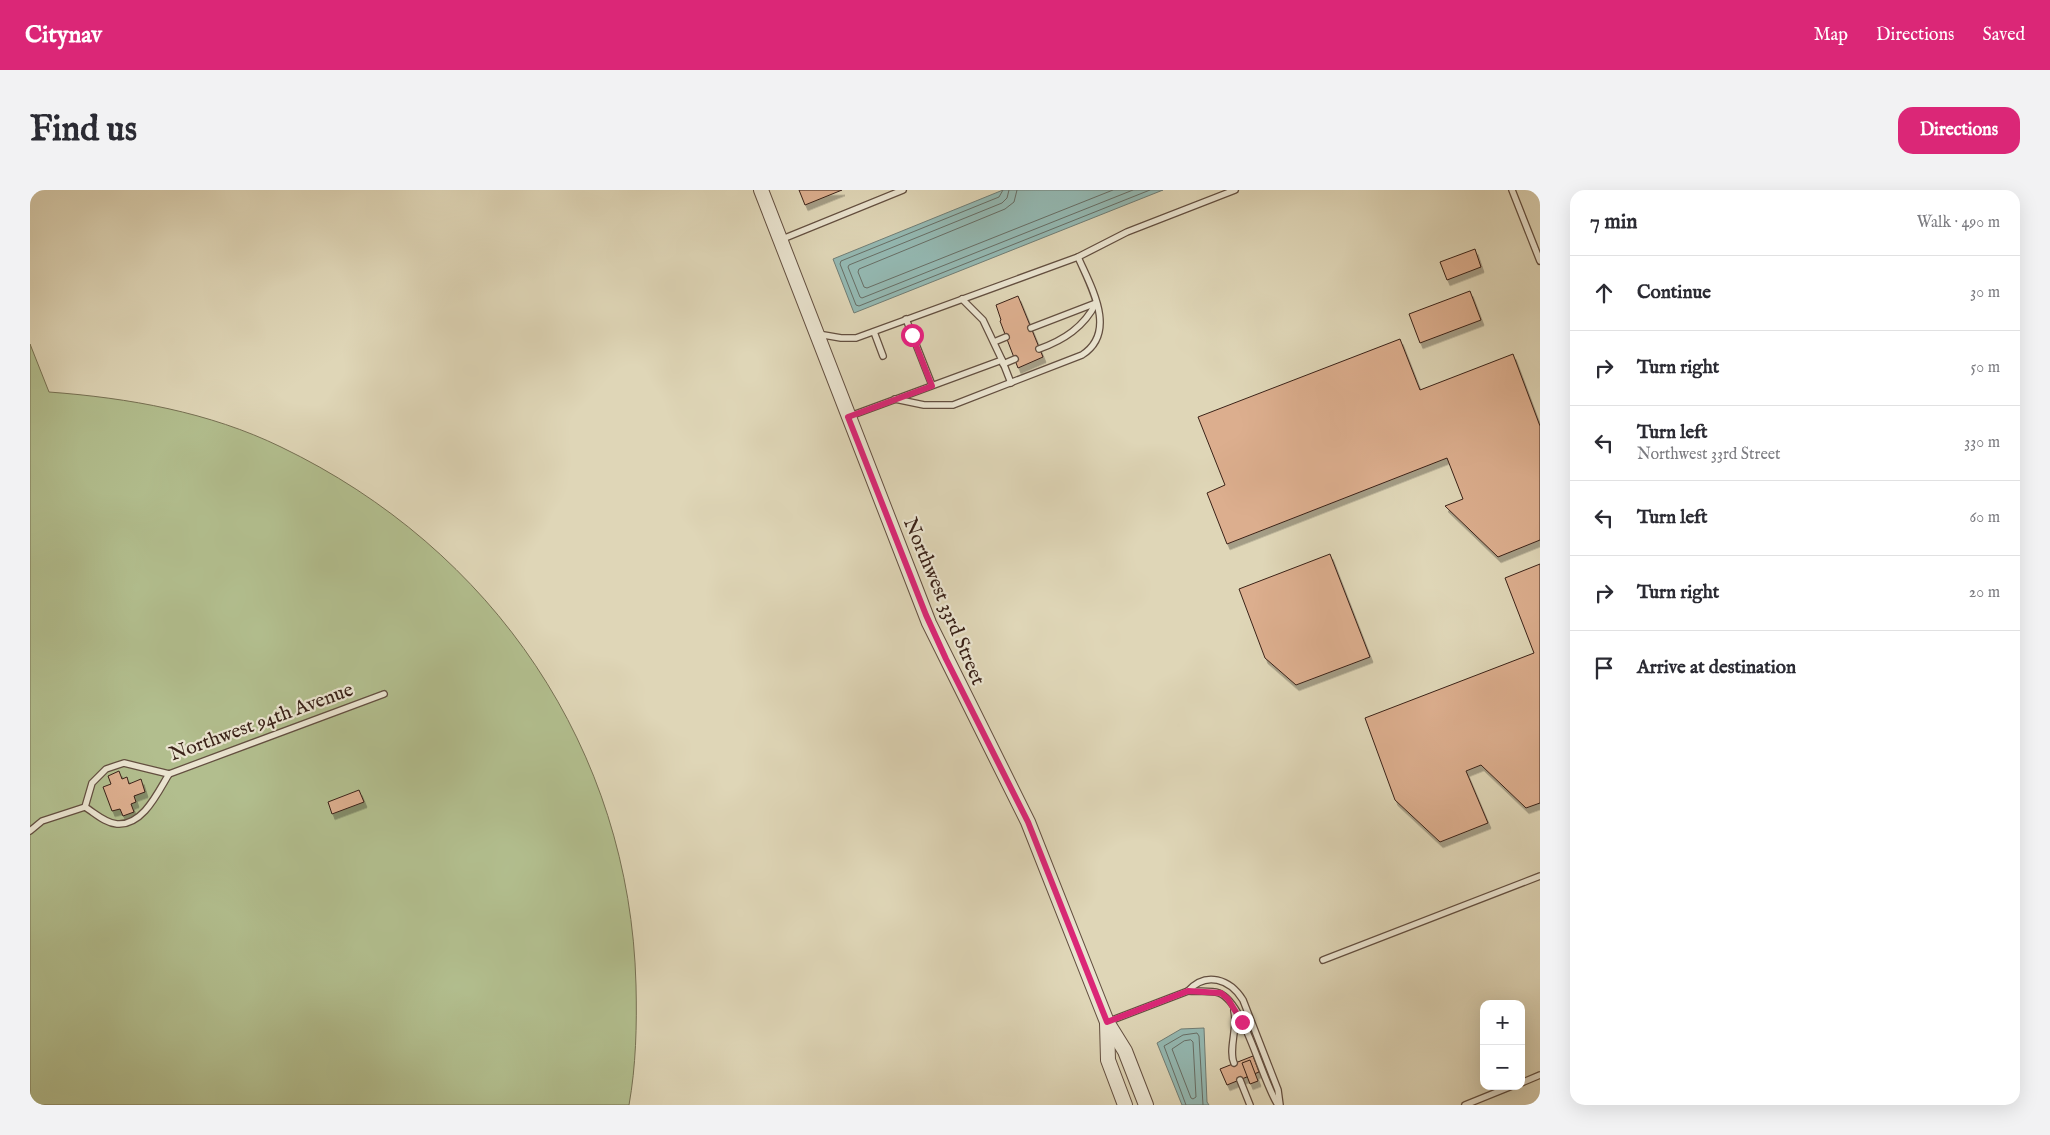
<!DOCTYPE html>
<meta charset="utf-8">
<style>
:root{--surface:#fff;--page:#f2f2f3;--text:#2b2b33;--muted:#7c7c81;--line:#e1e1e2;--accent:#db2777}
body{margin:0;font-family:"IM FELL English",serif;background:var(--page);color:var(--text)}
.controls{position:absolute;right:15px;bottom:15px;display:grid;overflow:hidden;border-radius:10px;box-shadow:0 5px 20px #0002}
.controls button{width:45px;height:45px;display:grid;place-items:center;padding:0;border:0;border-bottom:1px solid var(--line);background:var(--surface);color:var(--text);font:25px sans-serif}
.stop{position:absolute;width:15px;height:15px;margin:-11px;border:4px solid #db2777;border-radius:50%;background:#fff}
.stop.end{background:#db2777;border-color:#fff;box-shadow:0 1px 5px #0008}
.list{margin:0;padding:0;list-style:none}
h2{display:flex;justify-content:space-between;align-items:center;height:65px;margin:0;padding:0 20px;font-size:21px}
h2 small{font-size:16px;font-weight:400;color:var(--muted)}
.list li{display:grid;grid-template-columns:32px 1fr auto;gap:15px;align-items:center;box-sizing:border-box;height:75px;padding:0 20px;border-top:1px solid var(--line)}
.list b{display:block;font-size:19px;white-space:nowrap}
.list p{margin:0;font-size:16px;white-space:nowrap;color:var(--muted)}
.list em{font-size:16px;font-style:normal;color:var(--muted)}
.icon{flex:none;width:28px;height:28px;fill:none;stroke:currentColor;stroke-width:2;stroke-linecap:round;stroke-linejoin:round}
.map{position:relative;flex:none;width:1510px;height:915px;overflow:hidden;border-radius:15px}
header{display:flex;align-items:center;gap:30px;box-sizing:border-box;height:70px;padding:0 25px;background:var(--accent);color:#fff}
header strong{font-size:24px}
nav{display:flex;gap:28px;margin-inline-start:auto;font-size:18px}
.intro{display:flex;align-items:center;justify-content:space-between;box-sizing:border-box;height:120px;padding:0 30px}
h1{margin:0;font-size:35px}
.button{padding:12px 22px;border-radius:15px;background:var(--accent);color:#fff;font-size:18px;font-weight:700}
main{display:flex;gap:30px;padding:0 30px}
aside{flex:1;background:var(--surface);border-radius:15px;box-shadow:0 5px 20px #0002}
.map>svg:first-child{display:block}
.green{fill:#b2be8e;stroke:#767053}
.water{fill:#94b9b3;stroke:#707d75}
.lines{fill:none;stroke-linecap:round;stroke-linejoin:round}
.shore{stroke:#676e66;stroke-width:1}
.building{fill:#dcae8e;stroke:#3a2218;filter:url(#shadow)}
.service-casing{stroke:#634f40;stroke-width:8}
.tertiary-casing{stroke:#634f40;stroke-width:16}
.service{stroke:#eae4d0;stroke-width:5.5}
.tertiary{stroke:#eae4d0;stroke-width:14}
.route{stroke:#db2777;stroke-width:6}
.labels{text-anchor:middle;stroke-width:4.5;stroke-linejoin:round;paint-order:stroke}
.street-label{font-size:20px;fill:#3a2218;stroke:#eae4d0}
</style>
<header>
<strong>Citynav</strong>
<nav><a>Map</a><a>Directions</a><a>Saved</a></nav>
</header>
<div class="intro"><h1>Find us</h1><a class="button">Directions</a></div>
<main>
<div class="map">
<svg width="1510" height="915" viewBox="0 0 1510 915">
<defs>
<filter id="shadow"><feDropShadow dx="3" dy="5.5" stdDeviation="0" flood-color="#0004"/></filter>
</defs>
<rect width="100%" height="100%" fill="#dfd6b7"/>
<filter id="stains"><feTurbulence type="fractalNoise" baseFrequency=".004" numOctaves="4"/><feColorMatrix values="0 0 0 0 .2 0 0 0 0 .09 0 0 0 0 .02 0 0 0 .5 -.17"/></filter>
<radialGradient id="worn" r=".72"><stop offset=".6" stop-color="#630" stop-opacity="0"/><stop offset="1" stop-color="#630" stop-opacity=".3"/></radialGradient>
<path class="green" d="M0 154 19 202C99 208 179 222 251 257 463 359 600 559 606 795 607 835 606 876 599 915H0Z"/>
<g class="water">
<path d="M973 0H1133L824 123 803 69Z"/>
<path d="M1174 838 1177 912 1179 915H1152L1127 853 1151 839Z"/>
</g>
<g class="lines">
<g class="shore">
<path d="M973 0 969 7 811 71 810 74 826 115 829 116 1120 0"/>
<path d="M979 0 977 8 972 13 819 75 818 77 830 107 832 108 1103 0"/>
<path d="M987 0 984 12 975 19 829 79 828 82 834 97 837 98 1083 0"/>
<path d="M1161 850 1163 852 1166 907 1163 909 1161 908 1142 859 1154 851Z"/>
<path d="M1156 915 1134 856 1153 845 1167 843 1169 846 1173 915"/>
</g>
</g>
<g class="building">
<path d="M769 0H812L775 15Z"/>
<path d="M1445 59 1451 77 1417 90 1410 72Z"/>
<path d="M1440 101 1451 130 1390 153 1379 124Z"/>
<path d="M988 106 1013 167 988 178 970 131 971 130 966 115Z"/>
<path d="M1370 149 1390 200 1483 164 1510 236V350L1468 367 1415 316 1433 309 1417 268 1197 354 1177 303 1195 295 1168 227Z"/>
<path d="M1300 364 1340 467 1266 495 1235 468 1209 399Z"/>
<path d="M1510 374V613L1496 618 1451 575 1436 581 1458 633 1410 652 1365 610 1335 528 1504 463 1475 388Z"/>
<path d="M89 581 92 589 97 587 99 594 111 589 115 602 104 606 106 612 101 614 104 622 93 626 90 619 82 621 73 597 81 594 78 586Z"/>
<path d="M329 600 334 612 302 624 298 612Z"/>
<path d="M1223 866 1229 882 1197 895 1190 879Z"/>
<path d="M1220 870 1228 891 1220 894 1212 873Z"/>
</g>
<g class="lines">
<defs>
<g id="service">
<path d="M1482 0 1510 71"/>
<path d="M750 50 873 0"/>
<path d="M876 129 902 195"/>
<path d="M1001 138 1066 113"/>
<path d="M844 142 853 166"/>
<path d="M788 144 811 148H826L1048 67 1097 42 1205 0"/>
<path d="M964 152 976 147"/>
<path d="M1009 159C1034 150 1054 137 1066 113"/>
<path d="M972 170 981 193"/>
<path d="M973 174 985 169"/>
<path d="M865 209 894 215H923L1052 165C1088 142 1061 97 1048 67"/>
<path d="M820 226 972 170 953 130 932 109"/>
<path d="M55 617C65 623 75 633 87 634 113 636 128 602 139 584"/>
<path d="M0 641 12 631 55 617 62 593 76 579 94 573 139 584 354 504"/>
<path d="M1293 770 1510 686"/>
<path d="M1158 801C1168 802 1180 800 1189 803 1214 812 1232 891 1248 915"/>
<path d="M1077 832 1158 801C1176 781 1200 789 1213 810L1248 900 1250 915"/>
<path d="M1204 873C1198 860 1208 838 1204 821"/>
<path d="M1210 890 1220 915"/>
<path d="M1491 893 1510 885"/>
<path d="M1435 915 1482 896"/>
</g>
<g id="tertiary">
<path d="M731 0 899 433 998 632 1077 832 1095 861 1116 915"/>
<path d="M1077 833 1078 870 1095 915"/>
</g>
</defs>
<use href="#service" class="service-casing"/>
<use href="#tertiary" class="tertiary-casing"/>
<use href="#service" class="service"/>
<use href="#tertiary" class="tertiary"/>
</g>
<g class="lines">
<path class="route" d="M882 145 902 196 818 227 896 425 916 469 998 632 1077 832 1158 801 1191 803 1198 809 1212 832"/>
</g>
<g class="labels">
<g class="street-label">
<text transform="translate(915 411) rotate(67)" y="7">Northwest 33rd Street</text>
<text transform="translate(231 531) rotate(-20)" y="7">Northwest 94th Avenue</text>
</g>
</g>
<rect width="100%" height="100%" filter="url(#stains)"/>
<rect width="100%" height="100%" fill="url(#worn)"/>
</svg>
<div class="controls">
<button>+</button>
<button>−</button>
</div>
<div class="stop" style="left:882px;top:145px"></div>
<div class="stop end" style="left:1212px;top:832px"></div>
</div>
<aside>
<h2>7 min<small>Walk · 490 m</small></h2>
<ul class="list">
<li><svg class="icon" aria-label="ahead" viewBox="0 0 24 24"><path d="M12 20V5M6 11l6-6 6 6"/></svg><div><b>Continue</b></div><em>30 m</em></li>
<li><svg class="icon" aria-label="right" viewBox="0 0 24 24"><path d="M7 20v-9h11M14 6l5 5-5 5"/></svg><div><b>Turn right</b></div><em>50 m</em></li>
<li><svg class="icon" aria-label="left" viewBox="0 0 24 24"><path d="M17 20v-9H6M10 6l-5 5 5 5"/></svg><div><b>Turn left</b><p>Northwest 33rd Street</p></div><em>330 m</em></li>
<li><svg class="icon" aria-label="left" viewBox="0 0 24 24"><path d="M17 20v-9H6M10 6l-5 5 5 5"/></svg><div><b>Turn left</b></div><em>60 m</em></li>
<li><svg class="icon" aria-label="right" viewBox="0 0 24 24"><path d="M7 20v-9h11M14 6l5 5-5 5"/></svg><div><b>Turn right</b></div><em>20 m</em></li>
<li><svg class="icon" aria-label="arrive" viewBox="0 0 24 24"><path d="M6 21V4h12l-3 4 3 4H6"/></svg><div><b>Arrive at destination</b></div></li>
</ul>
</aside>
</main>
